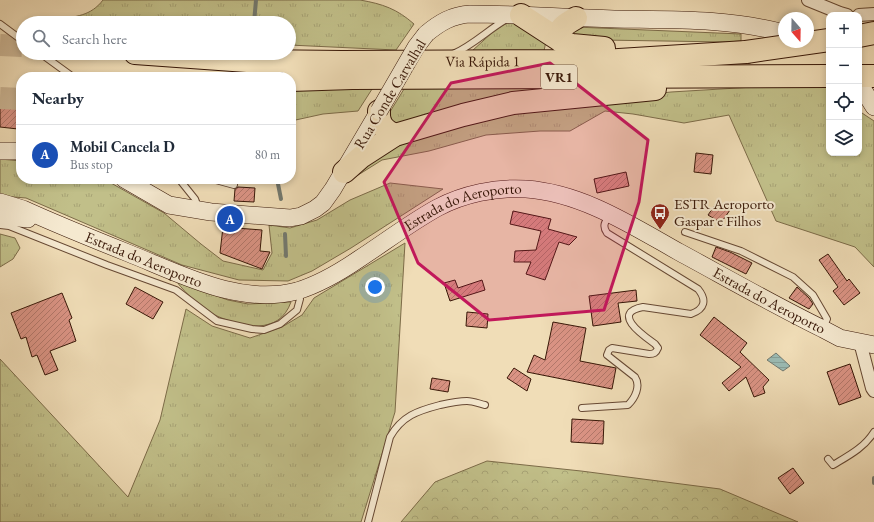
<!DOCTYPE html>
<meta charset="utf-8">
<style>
:root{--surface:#fff;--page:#f2f2f3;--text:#1f2937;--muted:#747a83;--line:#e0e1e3;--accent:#8f2418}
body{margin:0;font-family:"EB Garamond",serif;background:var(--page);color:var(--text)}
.controls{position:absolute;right:12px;top:12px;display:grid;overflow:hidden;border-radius:8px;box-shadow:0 2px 6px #0003}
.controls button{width:36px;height:36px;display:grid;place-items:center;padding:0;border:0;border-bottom:1px solid var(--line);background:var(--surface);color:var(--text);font:20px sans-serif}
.compass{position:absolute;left:778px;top:12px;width:36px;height:36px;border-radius:50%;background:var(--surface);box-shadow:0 2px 6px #0003;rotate:160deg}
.you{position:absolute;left:375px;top:287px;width:14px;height:14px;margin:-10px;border:3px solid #fff;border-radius:50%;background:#1a73e8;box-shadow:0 0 0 6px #1a73e833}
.badge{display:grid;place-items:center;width:26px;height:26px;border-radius:50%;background:var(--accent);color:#fff;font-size:13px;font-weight:700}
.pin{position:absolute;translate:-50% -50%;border:2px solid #fff;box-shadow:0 1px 4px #0006}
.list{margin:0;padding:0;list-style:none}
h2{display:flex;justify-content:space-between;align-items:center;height:52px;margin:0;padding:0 16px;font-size:17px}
h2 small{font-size:13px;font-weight:400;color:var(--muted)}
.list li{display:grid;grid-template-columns:26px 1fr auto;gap:12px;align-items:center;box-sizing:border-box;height:60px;padding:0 16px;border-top:1px solid var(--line)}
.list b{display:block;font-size:15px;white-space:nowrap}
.list p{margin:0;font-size:13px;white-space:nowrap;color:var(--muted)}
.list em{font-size:13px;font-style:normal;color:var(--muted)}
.icon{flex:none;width:22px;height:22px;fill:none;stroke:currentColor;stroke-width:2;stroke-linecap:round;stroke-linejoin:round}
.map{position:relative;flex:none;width:874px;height:522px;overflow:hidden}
.search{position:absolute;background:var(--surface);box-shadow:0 2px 6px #0003;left:16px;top:16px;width:280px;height:44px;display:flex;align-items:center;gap:10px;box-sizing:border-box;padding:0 14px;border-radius:22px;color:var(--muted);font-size:15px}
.panel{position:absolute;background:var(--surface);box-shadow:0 2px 6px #0003;left:16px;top:72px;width:280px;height:112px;border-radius:16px}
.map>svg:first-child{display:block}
.grass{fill:url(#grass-tufts);stroke:#7c6b48}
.forest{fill:url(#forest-crowns);stroke:#7c6b48}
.water{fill:url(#water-rules);stroke:#73796f}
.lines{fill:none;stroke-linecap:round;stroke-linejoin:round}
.stream{stroke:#73796f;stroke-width:4}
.building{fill:url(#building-hatch);stroke:#381707}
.highway-tunnel{stroke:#cbb594;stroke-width:22;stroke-dasharray:22 11;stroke-linecap:butt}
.lane-casing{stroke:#664833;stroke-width:8}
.street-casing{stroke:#664833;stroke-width:14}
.secondary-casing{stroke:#381707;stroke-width:18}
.highway-casing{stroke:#381707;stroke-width:24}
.lane{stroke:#f5e9d0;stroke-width:6}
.street{stroke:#f5e9d0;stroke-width:12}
.secondary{stroke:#f5e9d0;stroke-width:17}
.highway{stroke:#f0ddb7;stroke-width:22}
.secondary-bridge-casing{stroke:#381707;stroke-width:18;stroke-linecap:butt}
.highway-bridge-casing{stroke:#381707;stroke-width:24;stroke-linecap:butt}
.secondary-bridge{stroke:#f5e9d0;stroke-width:17}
.highway-bridge{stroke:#f0ddb7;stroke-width:22}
.marked{fill:#c2185b;fill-opacity:0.2;stroke:#c2185b;stroke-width:3;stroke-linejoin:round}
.labels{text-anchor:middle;stroke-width:4;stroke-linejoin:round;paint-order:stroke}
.shield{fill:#f5e9d0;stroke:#715643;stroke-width:1}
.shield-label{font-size:14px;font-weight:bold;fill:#381707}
.street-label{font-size:15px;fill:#381707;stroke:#f5e9d0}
.poi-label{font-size:15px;fill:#381707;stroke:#f5e9d0;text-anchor:start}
</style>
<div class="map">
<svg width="874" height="522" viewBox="0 0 874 522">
<defs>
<pattern id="grass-tufts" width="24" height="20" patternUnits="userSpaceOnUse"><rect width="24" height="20" fill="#c1bf89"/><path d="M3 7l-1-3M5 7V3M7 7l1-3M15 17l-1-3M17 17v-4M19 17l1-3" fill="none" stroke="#a7a375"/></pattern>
<pattern id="forest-crowns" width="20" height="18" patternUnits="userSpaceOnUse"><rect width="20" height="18" fill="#c1bf89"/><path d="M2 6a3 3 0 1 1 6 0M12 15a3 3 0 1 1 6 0" fill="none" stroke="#a7a375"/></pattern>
<pattern id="water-rules" width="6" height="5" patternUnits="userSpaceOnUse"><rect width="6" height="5" fill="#9bbbb4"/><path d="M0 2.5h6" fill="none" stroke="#86a099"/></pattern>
<pattern id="building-hatch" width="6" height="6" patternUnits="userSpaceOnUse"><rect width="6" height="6" fill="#da9384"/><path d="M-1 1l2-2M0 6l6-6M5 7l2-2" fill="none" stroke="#b2776a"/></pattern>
</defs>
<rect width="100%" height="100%" fill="#f0ddb7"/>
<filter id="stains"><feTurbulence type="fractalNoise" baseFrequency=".005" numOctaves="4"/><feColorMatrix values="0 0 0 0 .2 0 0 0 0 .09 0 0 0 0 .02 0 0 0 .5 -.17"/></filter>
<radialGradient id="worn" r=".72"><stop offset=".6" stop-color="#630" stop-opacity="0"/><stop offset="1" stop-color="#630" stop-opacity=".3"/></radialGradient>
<g class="grass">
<path d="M103 0H360C383 4 397 9 414 24L396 50 289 45V23H55L57 19C75 17 91 16 103 0Z"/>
<path d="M507 23H519L546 41 544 51H472L495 30Z"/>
<path d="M575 27 741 34V41L726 42 602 40 575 38 570 30Z"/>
<path d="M804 84 829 87V153H859V111L874 121V267L855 247 776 221 729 115 684 123 633 114 605 111 570 131H540L486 135 429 151 382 160 339 187 362 162 401 142 522 108 671 92Z"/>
<path d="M374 86 358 111 323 114 291 121V90Z"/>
<path d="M582 87 394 126 388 115 404 89Z"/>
<path d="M0 159 21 161V179H104L164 213 201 244 223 261 263 270 272 253 269 225 290 228 317 220 350 200 390 183 443 189 351 248 312 271 288 281 239 280 182 265 26 198 0 196Z"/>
<path d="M0 234 15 238 20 248 13 259 0 267Z"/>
<path d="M405 243 395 412 361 522H0V359L128 497 160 420 186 309 212 326 250 338 282 327 302 315 314 298Z"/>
<path d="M177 282 228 300 248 304 291 302C279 336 242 327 217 316 204 311 185 293 177 282Z"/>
</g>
<path class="forest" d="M487 461 581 471 720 489 798 522H401L435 482Z"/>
<path class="water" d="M776 353 790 366 783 371 767 360Z"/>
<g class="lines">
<g class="stream">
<path d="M254 23 256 0"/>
<path d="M277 179 281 199"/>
<path d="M285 234 286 256"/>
<path d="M874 478V483"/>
</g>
</g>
<g class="building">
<path d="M0 106 19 108 18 129 0 127Z"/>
<path d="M696 153 713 155 711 174 694 172Z"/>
<path d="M626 172 629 186 597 193 594 179Z"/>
<path d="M238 187 255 188 254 202 234 201 235 189Z"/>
<path d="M717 202 730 210 721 223 708 215Z"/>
<path d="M513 211 551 219 548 229 577 237 569 245 559 242 545 280 526 274 531 262H514L515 251 536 250 541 231 510 224Z"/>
<path d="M223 227 262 230 260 251 270 252 262 269 220 253Z"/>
<path d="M716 247 730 252 752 263 746 274 712 257Z"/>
<path d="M828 254 847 281 849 279 860 293 844 305 833 291 838 287 819 260Z"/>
<path d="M455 280 458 288 482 280 485 290 450 301 444 283Z"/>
<path d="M135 287 163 302 153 319 126 304Z"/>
<path d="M797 287 809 298 813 304 809 309 789 298Z"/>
<path d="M636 290 637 301 618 303 621 322 593 326 589 296Z"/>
<path d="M62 293 72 318 69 320 76 341 50 351 58 370 45 375 37 355 32 357 26 337 21 339 11 313Z"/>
<path d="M467 312 488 314 487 328 466 326Z"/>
<path d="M714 317 747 343 740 352 769 380 763 387 765 393 754 397 746 377 729 391 722 383 741 367 700 335Z"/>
<path d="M553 322 586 328 580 361 616 368 612 389 527 372 534 355 545 360Z"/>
<path d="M850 364 861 397 839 405 827 372Z"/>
<path d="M514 368 531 379 527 391 507 378Z"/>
<path d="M432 378 450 381 448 392 430 389Z"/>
<path d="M572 419 604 421 603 444 571 442Z"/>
<path d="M793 468 804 483 790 494 778 478Z"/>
</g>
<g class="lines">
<g class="highway-tunnel">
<path d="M0 45 23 46"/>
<path d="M0 98 21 99"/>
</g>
<defs>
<g id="lane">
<path d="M0 24 23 41"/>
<path d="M40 53 73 77"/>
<path d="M453 54C472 46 488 30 505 20"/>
<path d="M179 179 195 199 198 207"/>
<path d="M212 179 234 185"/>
<path d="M0 225 9 226 107 265 176 290 217 321 252 329 264 330 280 324 297 310 300 299 297 293"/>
<path d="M685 232 741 251 793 277 813 295 827 319 823 328"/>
<path d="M582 408 628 405C635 398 641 386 635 377L607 355 609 350 612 348 649 354C654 354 656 353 658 348L655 344C644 336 610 313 643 307L691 314C705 309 707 300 698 289L607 233C602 226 605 222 609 216"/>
<path d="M828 459 833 465C848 456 864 448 874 432"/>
<path d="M368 522 390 437C402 416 417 411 440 405 449 403 458 401 467 401 473 401 480 404 485 405"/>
</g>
<g id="street">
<path d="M808 0 840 13 847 15"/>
<path d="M859 15 874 14"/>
<path d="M860 342 872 388 874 391"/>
</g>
<g id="secondary">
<path d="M426 34C439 23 452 15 470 14 518 14 566 18 614 19 670 20 729 18 784 33"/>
<path d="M859 83 874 107"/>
<path d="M0 151H21"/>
<path d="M124 179 169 205 211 212 277 217 290 218 301 216 315 209 323 203 333 189 379 111"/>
<path id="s1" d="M0 202 23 209C58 225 93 239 128 253 181 274 239 306 297 291 320 284 340 272 359 259 385 242 410 223 437 208 463 194 496 187 526 189 582 193 631 225 679 252 727 278 774 305 823 329L840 338 874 345"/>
<path d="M0 216 28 219"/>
</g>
<g id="highway">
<path d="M521 15 561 41 572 45 604 48"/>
<path d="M859 36 874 33"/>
<path d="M561 41C555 29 567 23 576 18"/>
<path id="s2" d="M135 53 247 61 342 62 603 61 746 52"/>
<path d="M859 76H874"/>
<path d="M291 80 352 78 829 76"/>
<path d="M379 111C378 124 384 130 395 135"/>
<path d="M344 172 361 157 395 135 463 115 513 103 655 89"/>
</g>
</defs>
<use href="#lane" class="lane-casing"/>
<use href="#street" class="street-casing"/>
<use href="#secondary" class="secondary-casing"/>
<use href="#highway" class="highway-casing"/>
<use href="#lane" class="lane"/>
<use href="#street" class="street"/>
<use href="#secondary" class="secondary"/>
<use href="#highway" class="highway"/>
<defs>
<path id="secondary-bridge" d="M379 111 416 47 426 34"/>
<path id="highway-bridge" d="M746 52 829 40"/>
</defs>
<use href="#secondary-bridge" class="secondary-bridge-casing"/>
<use href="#highway-bridge" class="highway-bridge-casing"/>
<use href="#secondary-bridge" class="secondary-bridge"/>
<use href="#highway-bridge" class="highway-bridge"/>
</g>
<path class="marked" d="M550 63 648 140 639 202 604 310 489 320 418 263 384 182 451 83Z"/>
<defs>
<symbol id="bus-pin" viewBox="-11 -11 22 30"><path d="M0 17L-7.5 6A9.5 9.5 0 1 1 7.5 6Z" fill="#8f2418" stroke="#f5e9d0"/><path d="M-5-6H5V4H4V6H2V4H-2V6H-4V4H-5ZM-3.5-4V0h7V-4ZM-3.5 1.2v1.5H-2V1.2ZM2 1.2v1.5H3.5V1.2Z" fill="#fff"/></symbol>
</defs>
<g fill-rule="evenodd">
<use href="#bus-pin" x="649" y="202" width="22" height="30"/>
</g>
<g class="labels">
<rect class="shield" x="541" y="65" width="36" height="24" rx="3"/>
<g class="shield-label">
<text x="559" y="82">VR1</text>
</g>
<g class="street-label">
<text dy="5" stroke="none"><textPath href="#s2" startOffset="348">Via Rápida 1</textPath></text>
<text transform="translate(390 94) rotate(-59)" y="5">Rua Conde Carvalhal</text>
<text dy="5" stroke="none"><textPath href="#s1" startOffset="503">Estrada do Aeroporto</textPath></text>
<text dy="5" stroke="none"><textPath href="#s1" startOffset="155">Estrada do Aeroporto</textPath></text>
<text dy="5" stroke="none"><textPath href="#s1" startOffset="839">Estrada do Aeroporto</textPath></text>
</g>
<g class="poi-label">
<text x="674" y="209">ESTR Aeroporto<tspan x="674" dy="17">Gaspar e Filhos</tspan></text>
</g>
</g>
<rect width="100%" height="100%" filter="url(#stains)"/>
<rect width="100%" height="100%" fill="url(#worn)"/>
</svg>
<div class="controls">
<button>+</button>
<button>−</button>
<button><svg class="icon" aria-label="locate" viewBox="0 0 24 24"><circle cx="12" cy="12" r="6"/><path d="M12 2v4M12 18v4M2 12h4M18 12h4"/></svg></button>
<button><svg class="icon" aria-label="layers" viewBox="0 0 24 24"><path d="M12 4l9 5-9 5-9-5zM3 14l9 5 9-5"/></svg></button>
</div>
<svg class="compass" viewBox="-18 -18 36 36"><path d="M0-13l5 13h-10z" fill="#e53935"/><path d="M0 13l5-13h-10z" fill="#747a83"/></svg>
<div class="you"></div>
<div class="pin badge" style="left:230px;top:219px;background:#1a4fb4">A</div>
<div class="search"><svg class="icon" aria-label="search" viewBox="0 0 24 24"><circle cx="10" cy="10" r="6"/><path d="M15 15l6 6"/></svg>Search here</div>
<section class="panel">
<h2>Nearby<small></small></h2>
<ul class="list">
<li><span class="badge" style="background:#1a4fb4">A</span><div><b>Mobil Cancela D</b><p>Bus stop</p></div><em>80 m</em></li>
</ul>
</section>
</div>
